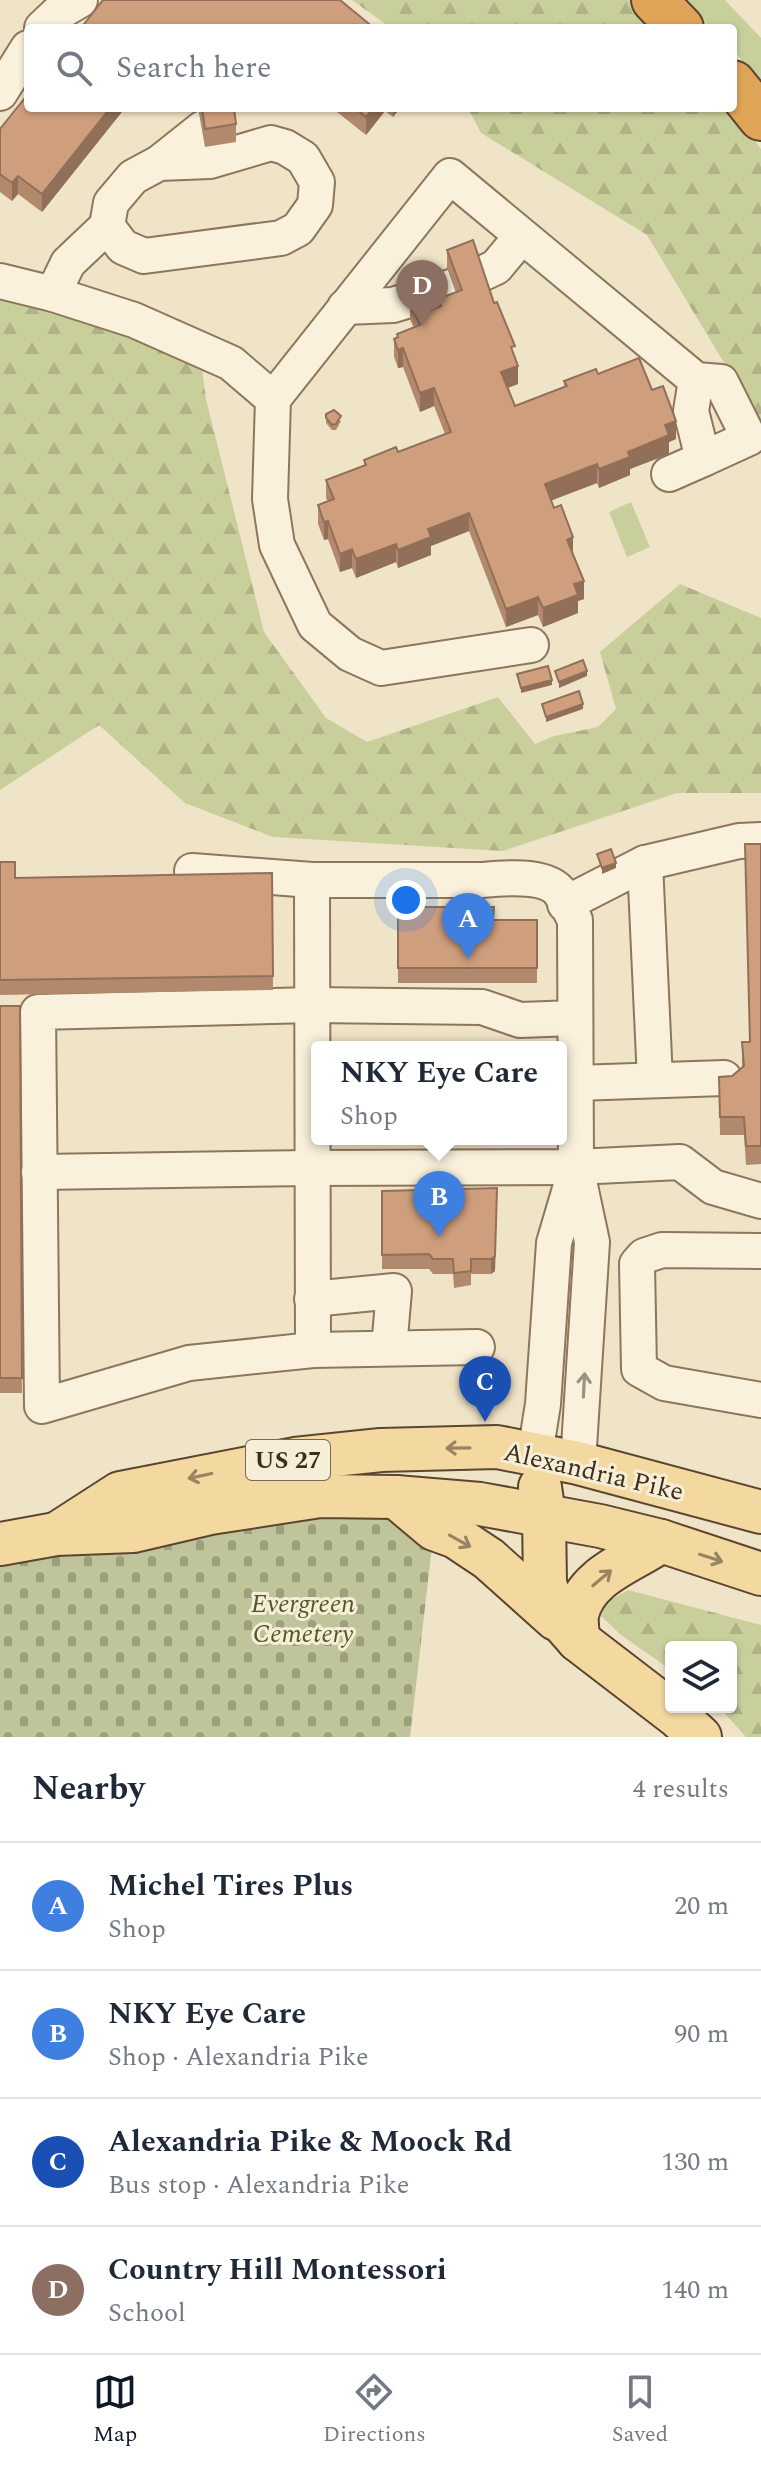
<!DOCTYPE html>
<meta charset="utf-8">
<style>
:root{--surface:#fff;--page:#f6f6f7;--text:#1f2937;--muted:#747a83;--line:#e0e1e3;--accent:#111827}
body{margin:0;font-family:Spectral,serif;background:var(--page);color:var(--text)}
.controls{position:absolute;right:24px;bottom:24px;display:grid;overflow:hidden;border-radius:8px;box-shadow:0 2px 6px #0004}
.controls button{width:72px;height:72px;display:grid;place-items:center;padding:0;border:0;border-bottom:2px solid var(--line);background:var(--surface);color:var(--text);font:40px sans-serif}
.you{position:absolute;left:406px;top:900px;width:28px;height:28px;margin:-20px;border:6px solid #fff;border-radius:50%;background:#1a73e8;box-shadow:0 0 0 12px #1a73e833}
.badge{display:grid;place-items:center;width:52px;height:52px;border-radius:50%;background:var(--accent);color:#fff;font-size:26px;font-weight:700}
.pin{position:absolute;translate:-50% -66px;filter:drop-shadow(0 2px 4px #0008)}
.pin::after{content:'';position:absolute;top:42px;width:28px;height:24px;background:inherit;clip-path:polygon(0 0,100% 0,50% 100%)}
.popup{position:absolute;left:311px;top:1041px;width:256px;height:104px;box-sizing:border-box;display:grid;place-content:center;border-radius:8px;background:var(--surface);filter:drop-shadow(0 2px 6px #0005);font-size:26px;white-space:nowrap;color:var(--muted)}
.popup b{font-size:30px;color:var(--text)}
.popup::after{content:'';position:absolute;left:50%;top:100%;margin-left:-16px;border:16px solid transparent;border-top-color:var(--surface)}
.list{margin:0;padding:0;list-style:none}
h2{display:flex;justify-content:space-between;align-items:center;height:104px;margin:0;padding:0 32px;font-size:34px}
h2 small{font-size:26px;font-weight:400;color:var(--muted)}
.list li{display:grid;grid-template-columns:52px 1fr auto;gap:24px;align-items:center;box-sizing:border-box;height:128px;padding:0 32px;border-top:2px solid var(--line)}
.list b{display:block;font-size:30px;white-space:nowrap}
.list p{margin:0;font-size:26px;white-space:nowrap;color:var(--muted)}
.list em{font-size:26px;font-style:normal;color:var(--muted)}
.icon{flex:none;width:44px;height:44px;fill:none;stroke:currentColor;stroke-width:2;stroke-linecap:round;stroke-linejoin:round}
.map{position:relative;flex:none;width:761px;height:1737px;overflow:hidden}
.search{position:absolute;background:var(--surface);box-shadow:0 2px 6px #0004;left:24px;right:24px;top:24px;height:88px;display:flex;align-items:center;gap:20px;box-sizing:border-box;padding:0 28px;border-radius:8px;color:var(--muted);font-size:30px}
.sheet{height:616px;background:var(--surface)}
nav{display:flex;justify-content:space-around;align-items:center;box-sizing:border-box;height:112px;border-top:2px solid var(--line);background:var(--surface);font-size:22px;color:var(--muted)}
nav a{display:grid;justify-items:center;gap:4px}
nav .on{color:var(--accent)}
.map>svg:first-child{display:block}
.green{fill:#c9cf9b}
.forest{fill:url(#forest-firs)}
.cemetery{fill:url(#cemetery-stones)}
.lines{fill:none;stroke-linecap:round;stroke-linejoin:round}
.minor-casing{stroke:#8d765c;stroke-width:38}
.major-casing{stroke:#5b4430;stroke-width:46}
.highway-casing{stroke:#5b4430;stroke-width:48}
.minor{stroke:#faf1dc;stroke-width:34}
.major{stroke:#f3d9a0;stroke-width:42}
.highway{stroke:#e0a458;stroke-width:44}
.wall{fill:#b2896c}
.shaded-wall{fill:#916f58}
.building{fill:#cf9f7d;stroke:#916f58;stroke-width:2}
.oneway{stroke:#9c907e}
.oneway2{stroke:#988460}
.labels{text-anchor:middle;stroke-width:6;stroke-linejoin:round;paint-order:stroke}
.shield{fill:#f7eed8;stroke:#756857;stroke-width:2}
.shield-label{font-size:24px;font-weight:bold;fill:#3d2e20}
.street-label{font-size:26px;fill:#3d2e20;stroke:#f7eed8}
.park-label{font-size:26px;font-style:italic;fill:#4d5a26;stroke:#f7eed8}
</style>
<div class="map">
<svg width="761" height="1737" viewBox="0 0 761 1737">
<defs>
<pattern id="forest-firs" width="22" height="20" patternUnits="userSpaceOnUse" patternTransform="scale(2)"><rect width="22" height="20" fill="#c9cf9b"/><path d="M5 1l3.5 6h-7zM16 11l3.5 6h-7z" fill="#aeb285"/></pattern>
<pattern id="cemetery-stones" width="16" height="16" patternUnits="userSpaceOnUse" patternTransform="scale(2)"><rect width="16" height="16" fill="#bfc49a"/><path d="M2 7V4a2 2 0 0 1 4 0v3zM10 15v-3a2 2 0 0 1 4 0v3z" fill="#9ca07d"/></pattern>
</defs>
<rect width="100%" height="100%" fill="#f0e4c8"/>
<g class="green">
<path d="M682 0H725L761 38V85L733 49V28H711Z"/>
<path d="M631 502 650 547 627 557 609 512Z"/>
</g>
<g class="forest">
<path d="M352 0H629L655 28H391Z"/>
<path d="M468 108H730L761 149V424L647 235 481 133Z"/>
<path d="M0 300 126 333 201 361 206 399 264 632 326 718 367 742 498 697 535 744 554 736 598 727 616 709 600 652 680 584 761 618V793H677L503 851 273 837 185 803 99 725 0 790Z"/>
<path d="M628 1590 761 1625V1737H746L719 1707H731V1647H671V1670L621 1635 601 1616 606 1602Z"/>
</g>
<path class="cemetery" d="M320 1496 434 1529 410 1737H0V1544Z"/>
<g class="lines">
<defs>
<g id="minor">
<path d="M42 28 58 13 80 0"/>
<path d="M0 93 28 48"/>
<path d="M159 163 203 128"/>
<path d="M479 275 496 267 521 237"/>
<path d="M0 281 53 294 134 320 231 363 273 399 270 499 277 545 315 625 350 654 381 668 531 645"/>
<path d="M53 294 68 263 107 226 111 203 133 177 159 163 210 161 271 143 285 147 303 158 317 182 315 205 298 229 281 238 144 256 123 247 107 226"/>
<path d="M345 307 393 305 454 286"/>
<path d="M273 399 450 176 696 380 721 382 749 438 703 459 691 411 696 380"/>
<path d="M669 474 703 459"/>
<path d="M645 863 739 841 761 840"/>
<path d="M192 871 312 880"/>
<path d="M565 904 645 863 655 1080"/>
<path d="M576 1083 724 1078"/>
<path d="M39 1172 311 1168 576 1167 680 1162 713 1187 761 1201"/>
<path d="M761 1251 662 1250 644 1256 637 1264 639 1369 664 1383 761 1400"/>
<path d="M312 1299 394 1291 389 1348"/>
<path d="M477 1347 313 1350 189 1363 42 1406 38 1012 312 1005 482 1007 520 1020 575 1018"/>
<path d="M313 1350 312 880H483C504 878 544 874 559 891 565 899 570 911 575 920L576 1167 592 1242 578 1463"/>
<path d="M535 1454 543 1404 554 1243 575 1172"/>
</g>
<g id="major">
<path d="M540 1487 544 1515 545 1584 556 1615 578 1640 677 1716 700 1737"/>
<path d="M396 1497 434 1529 456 1537 489 1559 556 1619"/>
<path d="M58 1533 120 1493 295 1459 381 1450 497 1447 578 1463 761 1512"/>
<path d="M0 1544 56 1534 133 1531 210 1513 320 1496 396 1497 480 1504 600 1526 661 1541 761 1574"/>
<path d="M578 1640C578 1632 576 1622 577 1615 585 1575 632 1562 661 1541"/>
</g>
<g id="highway">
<path d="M654 0 681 28"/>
<path d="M733 83 761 118"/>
</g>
</defs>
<use href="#minor" class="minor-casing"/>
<use href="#major" class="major-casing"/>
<use href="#highway" class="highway-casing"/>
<use href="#minor" class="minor"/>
<use href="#major" class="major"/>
<use href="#highway" class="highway"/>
</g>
<g class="wall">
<path d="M125 108 42 212 18 194 12 201 0 192V129Z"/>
<path d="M198 108H234L236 124V142L205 147Z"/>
<path d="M332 108H400L393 117 385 111 366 135Z"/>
<path d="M447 250 515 358 518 384 508 388 515 406 564 387V381L598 374 652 390 676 439 669 442V454L630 469V475L599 488 597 483 551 500 573 553 584 599 578 601V613L543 627 538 615 506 627 469 531 431 546V555L398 568 396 562 356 578 352 568 340 572 328 539 324 540 318 524V505L328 502 326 498V480L364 465V460L398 452 445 434 434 406 420 412 403 367 398 368 394 357V339L397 338V334L414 328 410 319V301L431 310 438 307V299L456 293 447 268Z"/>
<path d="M326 414 341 421 336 430H332L326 423Z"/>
<path d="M761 844V1164L746 1165 744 1135H720L719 1077 732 1076 742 1067V1042H750Z"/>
<path d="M0 862 15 878 272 873 273 990 0 995Z"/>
<path d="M398 907 493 920H537V983H398Z"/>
<path d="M0 1006H20L22 1393H0Z"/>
<path d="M497 1188 495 1271 491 1274H471V1285L454 1288 453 1274H433L429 1269H382V1191Z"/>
</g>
<g class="shaded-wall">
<path d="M110 108H125L42 212V194Z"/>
<path d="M373 108H385V111L366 135V117Z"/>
<path d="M393 108H400L393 117Z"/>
<path d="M18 176V194L12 201V183Z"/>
<path d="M403 348V367L398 368V350Z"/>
<path d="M518 366V384L501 390V372Z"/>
<path d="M434 388V406L420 412V393Z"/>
<path d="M676 421V439L669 442V454L630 469V475L599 488V469L628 452 665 425Z"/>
<path d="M597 464V483L545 503V484Z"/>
<path d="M469 513V531L431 546V555L398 568V550L428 529Z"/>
<path d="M328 521V539L324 540V522Z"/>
<path d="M573 537V555L567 540Z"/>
<path d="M396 544V562L356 578V559Z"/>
<path d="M352 549V568L340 572V554Z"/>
<path d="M584 581V599L578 601V613L543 627V608L574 584Z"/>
<path d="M538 597V615L506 627V609Z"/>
<path d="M587 671V676L559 688V682Z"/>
<path d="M552 680V685L521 693V688Z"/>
<path d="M583 704V709L546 722V717Z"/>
<path d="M616 863V868L602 874V868Z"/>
<path d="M497 1188 495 1271 491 1274V1259Z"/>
</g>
<g class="building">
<path d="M103 0H340L374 28H81Z"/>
<path d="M28 94V108H110L42 194 18 176 12 183 0 174V129Z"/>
<path d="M202 108H234L236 124 205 129Z"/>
<path d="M355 108H373L366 117Z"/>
<path d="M473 240 494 303 497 302 515 346 511 347 518 366 501 372 515 406 567 386 564 381 596 369 598 374 639 358 652 390 663 386 676 421 665 425 669 435 628 452 630 457 599 469 597 464 545 484 554 508 561 505 573 537 567 540 584 581 574 584 578 595 543 608 538 597 506 609 469 513 428 529 431 537 398 550 396 544 356 559 352 549 340 554 328 521 324 522 318 505 334 499 326 480 366 465 364 460 396 447 398 452 451 432 434 388 420 393 403 348 398 350 394 339 398 337 397 334 420 325 410 301 425 295 431 310 441 306 438 299 462 290 447 250Z"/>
<path d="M334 410 341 416 336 424 332 425 326 418V414Z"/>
<path d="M583 660 587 671 559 682 555 671Z"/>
<path d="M548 666 552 680 521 688 517 674Z"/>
<path d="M579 691 583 704 546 717 542 704Z"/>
<path d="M745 844H761V1146H746L744 1117H720L719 1077 732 1076 744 1066 742 1042H750Z"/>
<path d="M611 849 616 863 602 868 597 854Z"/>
<path d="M0 862H15V878L272 873 273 976 0 980Z"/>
<path d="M398 907H494L493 920H537V968H398Z"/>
<path d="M0 1006H20L22 1378H0Z"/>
<path d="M497 1188 495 1256 491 1259H471V1271L454 1273 453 1259H433L429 1254 382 1255V1191Z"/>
</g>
<defs><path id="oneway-shaft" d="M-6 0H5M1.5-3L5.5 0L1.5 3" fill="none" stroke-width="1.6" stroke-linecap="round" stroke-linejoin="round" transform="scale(2)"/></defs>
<use class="oneway" href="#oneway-shaft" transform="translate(584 1385) rotate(-87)"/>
<g class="oneway2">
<use href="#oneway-shaft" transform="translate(458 1448) rotate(179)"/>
<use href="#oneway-shaft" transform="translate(200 1476) rotate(168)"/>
<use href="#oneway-shaft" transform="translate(460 1541) rotate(29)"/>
<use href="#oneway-shaft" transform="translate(711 1558) rotate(18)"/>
<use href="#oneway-shaft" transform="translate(602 1578) rotate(-40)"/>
</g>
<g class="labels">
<rect class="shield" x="246" y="1440" width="84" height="40" rx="6"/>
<g class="shield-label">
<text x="288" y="1468">US 27</text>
</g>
<g class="street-label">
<text transform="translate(594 1471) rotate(13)" y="9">Alexandria Pike</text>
</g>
<g class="park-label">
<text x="303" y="1612">Evergreen<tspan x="303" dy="30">Cemetery</tspan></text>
</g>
</g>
</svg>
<div class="controls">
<button><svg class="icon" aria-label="layers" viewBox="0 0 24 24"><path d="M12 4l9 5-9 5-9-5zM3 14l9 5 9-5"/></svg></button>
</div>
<div class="you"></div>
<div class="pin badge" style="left:468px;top:959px;background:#3f7fe0">A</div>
<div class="pin badge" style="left:439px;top:1237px;background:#3f7fe0">B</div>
<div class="popup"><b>NKY Eye Care</b>Shop</div>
<div class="pin badge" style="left:485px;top:1422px;background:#1a4fb4">C</div>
<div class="pin badge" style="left:422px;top:326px;background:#8d6e63">D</div>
<div class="search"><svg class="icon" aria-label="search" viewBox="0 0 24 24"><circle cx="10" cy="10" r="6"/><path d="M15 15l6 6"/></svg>Search here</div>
</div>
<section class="sheet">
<h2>Nearby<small>4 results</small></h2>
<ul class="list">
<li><span class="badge" style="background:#3f7fe0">A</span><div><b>Michel Tires Plus</b><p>Shop</p></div><em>20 m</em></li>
<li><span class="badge" style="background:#3f7fe0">B</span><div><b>NKY Eye Care</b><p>Shop · Alexandria Pike</p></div><em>90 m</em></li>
<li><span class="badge" style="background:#1a4fb4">C</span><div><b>Alexandria Pike &amp; Moock Rd</b><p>Bus stop · Alexandria Pike</p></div><em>130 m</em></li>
<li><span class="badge" style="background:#8d6e63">D</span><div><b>Country Hill Montessori</b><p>School</p></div><em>140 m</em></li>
</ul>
</section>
<nav>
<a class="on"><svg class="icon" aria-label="map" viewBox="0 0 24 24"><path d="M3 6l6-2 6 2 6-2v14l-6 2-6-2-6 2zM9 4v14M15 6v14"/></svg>Map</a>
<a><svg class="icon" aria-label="directions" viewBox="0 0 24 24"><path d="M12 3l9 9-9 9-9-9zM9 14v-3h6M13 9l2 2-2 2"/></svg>Directions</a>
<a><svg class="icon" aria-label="saved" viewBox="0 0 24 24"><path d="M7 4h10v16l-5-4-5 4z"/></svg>Saved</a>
</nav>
